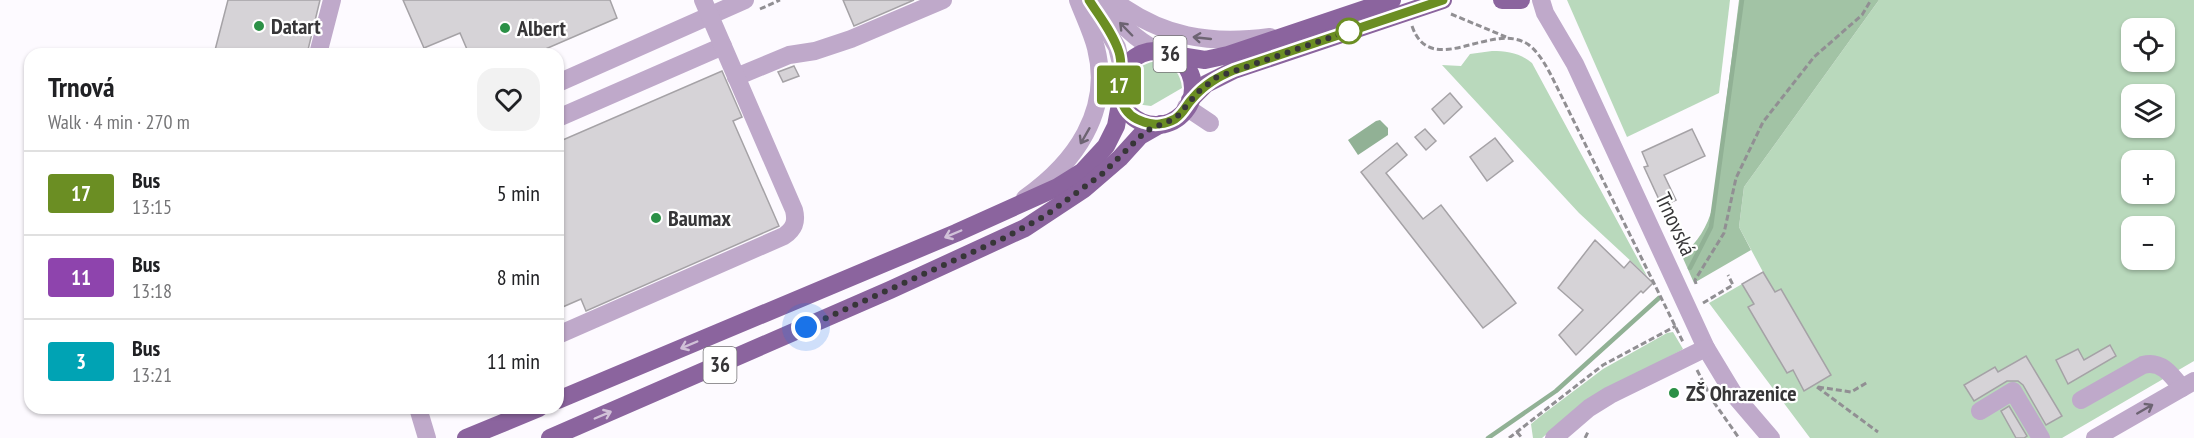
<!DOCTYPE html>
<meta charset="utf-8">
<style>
body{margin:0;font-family:"PT Sans Narrow",sans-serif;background:#f2f2f2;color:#202124;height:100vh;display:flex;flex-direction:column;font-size:22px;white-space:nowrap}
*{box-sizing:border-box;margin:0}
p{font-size:20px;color:#757577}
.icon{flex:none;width:33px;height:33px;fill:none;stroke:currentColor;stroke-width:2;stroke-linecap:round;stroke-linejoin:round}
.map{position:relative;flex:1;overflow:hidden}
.panel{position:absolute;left:24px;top:48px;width:540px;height:366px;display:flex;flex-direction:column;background:#fff;border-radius:18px;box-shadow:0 2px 4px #0004}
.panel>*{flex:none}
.badge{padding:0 12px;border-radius:4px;font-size:21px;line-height:39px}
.controls{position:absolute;left:2121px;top:18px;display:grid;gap:12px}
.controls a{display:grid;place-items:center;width:54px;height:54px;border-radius:12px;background:#fff;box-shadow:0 2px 4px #0004;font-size:30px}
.you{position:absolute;width:30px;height:30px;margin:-15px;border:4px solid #fff;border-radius:50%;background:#1a73e8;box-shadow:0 0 0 9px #1a73e833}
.map>.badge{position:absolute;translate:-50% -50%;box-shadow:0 0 0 3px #fff}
.round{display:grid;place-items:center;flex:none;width:63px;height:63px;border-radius:18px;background:#f2f2f2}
.summary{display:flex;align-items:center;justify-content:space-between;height:102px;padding:0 24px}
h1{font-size:28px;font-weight:700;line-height:45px}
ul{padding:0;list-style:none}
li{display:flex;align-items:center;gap:18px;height:84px;padding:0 24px;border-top:2px solid #e0e0e0}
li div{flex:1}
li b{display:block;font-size:22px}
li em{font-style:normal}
li .badge{min-width:66px;font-weight:700;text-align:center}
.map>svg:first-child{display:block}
</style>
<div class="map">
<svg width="2194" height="438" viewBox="0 0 2194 438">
<rect width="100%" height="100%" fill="#fdfaff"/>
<!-- green -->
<g fill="#b9d9bc" fill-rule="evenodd">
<path d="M1567,0H1730L1719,93L1627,137Z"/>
<path d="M1879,0H2194V361L2062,438H1810L1709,303L1763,272L1739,227L1744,187ZM2132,28H2164V62H2132ZM2132,94H2164V128H2132ZM2132,160H2164V194H2132ZM2132,226H2164V260H2132Z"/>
<path d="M1492,51C1507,51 1520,53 1532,63L1647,276L1579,213L1442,65L1461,66L1470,54Z"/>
<path d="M1159,61C1173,65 1181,74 1182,88L1151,106L1136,104C1123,84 1135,62 1159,61Z"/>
<path d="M1673,332L1683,349L1680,351L1586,400L1542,438H1533L1531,424L1542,415L1603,369L1667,333Z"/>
</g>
<!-- forest -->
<path fill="#a2c3a5" d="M1739,0H1879L1744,187L1739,227L1751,250L1694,283L1682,256C1698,241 1707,228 1713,206Z"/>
<!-- water -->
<path fill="#91b195" d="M1380,120L1388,128V135L1358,155L1348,140L1376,121Z"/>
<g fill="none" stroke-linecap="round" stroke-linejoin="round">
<!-- stream -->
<g stroke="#91b195" stroke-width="4.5">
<path d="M1690,268L1711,227L1742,0"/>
<path d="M1488,438L1556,391L1659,298"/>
</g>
</g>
<!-- building -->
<g fill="#d6d3d7" stroke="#a5a2a6" stroke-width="1.5">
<path d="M228,0H320L307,54H214Z"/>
<path d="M403,0H610L617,18L534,54H469L460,33L424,48Z"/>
<path d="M843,0H914L854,26Z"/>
<path d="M794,66L799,76L783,82L778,72Z"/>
<path d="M722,71L742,117L733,121L779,226L586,311L581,299L558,309V142Z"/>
<path d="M1450,93L1462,107L1444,124L1432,109Z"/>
<path d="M1425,129L1436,141L1426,150L1415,137Z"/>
<path d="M1692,129L1705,156L1664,175L1676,200L1662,206L1644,167L1648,166L1642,152Z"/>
<path d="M1495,138L1513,161L1487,181L1470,157Z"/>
<path d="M1397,143L1407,155L1386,173L1423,219L1441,205L1516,303L1483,328L1361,172Z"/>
<path d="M1595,240L1624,268L1630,261L1653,283L1643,293L1641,291L1576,355L1559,335L1583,310L1558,288Z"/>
<path d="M1763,272L1775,292L1781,289L1831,375L1804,391L1793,370L1787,373L1748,307L1754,304L1742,284Z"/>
<path d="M2110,345L2116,356L2068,384L2056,360L2078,349L2084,360Z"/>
<path d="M2026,356L2062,416L2046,425L2023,385L2018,381H2007L1974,401L1964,385L1995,367L1998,372Z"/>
<path d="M2009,406L2027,436L2024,438H2016L2001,411Z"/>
</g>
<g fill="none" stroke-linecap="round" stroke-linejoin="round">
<!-- path -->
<g stroke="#918f93" stroke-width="3" stroke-dasharray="6 3" stroke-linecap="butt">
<path d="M760,9L780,0"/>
<path d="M1451,14L1506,37"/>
<path d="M1412,26C1431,81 1493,19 1529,45C1539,53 1545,64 1551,75L1683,342"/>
<path d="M1696,284L1695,280L1724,233L1736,178L1763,122L1814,57L1862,15L1871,0"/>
<path d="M1703,303L1733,285L1728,275"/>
<path d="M1697,370L1713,401L1739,438"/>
<path d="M1817,387L1878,432"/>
<path d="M1818,387L1851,392L1868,382"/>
<path d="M1517,432L1522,438"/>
<path d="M1509,438L1603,365L1676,326"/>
<path d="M1585,438L1589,430"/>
</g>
<!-- minor -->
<g stroke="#bfa9ca" stroke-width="18">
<path d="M1089,0L1117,47L1123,72"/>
<path d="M1113,0C1162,37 1209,45 1270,37"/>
<path d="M1541,0L1545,13L1575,64L1706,348L1735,396L1771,438"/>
<path d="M1101,1C1118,21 1134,39 1158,51"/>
<path d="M318,54L332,0"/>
<path d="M736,77L789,55L815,51L851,39L943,0"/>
<path d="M558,83L745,0"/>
<path d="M1186,107L1210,123"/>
<path d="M558,118L723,46"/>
<path d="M1025,198C1075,163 1112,111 1096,48C1092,32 1084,16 1078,0"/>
<path d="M558,335L784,236C794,229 797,222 794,210L703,0"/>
<path d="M2081,400L2143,365C2161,360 2171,374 2182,388"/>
<path d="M418,408L427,438"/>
<path d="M1980,411L2013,391L2041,438"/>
<path d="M1554,438L1589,408L1610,395L1706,348"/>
<path d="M2095,438L2194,381"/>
</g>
<!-- major -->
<g stroke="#8b649e" stroke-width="18">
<path d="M1502,0H1521"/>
<circle cx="1156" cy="88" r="37"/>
<path d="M1174,55L1205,60L1228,55L1392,0"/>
<path d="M1190,100L1206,84L1234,70L1443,0"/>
<path d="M558,400L956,233L1058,187L1082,172L1106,146L1116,126L1121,99"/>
<path d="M466,438L539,408"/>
<path d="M550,438L890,290L1025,228L1084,189L1120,158L1140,136L1161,124"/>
</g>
</g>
<!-- one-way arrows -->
<defs><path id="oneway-shaft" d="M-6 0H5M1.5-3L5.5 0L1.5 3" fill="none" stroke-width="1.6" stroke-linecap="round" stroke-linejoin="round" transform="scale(1.5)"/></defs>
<g stroke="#6d6472">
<use href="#oneway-shaft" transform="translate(1126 29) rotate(-134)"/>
<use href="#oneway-shaft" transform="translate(1202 38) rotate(-174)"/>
<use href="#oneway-shaft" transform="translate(1085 136) rotate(120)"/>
<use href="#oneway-shaft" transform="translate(2145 409) rotate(-30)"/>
</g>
<g stroke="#d1c1d8">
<use href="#oneway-shaft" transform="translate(953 234) rotate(157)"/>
<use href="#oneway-shaft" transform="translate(689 345) rotate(157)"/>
<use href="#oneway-shaft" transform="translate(603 415) rotate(-23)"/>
</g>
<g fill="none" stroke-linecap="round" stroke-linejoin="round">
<!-- line casing -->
<g stroke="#fff" stroke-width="14">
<path id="line" d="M1089,0C1099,16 1113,33 1119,52C1127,77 1107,110 1144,122C1154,126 1166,124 1175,119C1184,113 1186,105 1193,98C1205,84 1218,77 1234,70L1443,0"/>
</g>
<!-- line -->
<use href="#line" stroke="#6b8e23" stroke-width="9"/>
<!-- walk -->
<path stroke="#373638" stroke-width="6" stroke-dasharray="0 10.8" d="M806,327L1004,238L1045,216L1102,174L1146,131L1176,118L1198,92L1217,77L1349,31"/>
</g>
<!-- markers -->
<g fill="#2b9046" stroke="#fff" stroke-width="2">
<circle cx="259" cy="26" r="6"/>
<circle cx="505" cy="28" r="6"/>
<circle cx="656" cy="218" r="6"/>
<circle cx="1674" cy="393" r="6"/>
</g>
<circle fill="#fff" stroke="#6b8e23" stroke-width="3" cx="1349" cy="31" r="12"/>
<g text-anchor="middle" stroke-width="4.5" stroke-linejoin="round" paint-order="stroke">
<!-- shield labels -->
<g fill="#fff" stroke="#737274" stroke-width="1.5">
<rect x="1153.5" y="36" width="33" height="36" rx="4.5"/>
<rect x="703.5" y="347" width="33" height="36" rx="4.5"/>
</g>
<g font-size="21" font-weight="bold" fill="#373638">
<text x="1170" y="61">36</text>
<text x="720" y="372">36</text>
</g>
<!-- poi labels -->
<g font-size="22" font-weight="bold" fill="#373638" stroke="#fff" text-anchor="start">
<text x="271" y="34">Datart</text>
<text x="517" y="36">Albert</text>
<text x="668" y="226">Baumax</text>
<text x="1686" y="401">ZŠ Ohrazenice</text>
</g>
<!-- street labels -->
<g font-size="22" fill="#373638" stroke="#fff">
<text transform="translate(1676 224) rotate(65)" y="8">Trnovská</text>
</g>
</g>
</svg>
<div class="controls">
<a><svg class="icon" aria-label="locate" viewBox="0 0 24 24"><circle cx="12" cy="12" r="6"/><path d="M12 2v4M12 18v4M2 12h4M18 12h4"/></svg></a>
<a><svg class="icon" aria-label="layers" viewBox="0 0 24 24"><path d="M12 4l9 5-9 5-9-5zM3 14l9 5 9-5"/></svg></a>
<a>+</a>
<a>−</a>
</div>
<div class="you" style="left:806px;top:327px"></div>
<b class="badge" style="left:1119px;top:85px;background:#6b8e23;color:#fff">17</b>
<section class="panel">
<div class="summary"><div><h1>Trnová</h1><p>Walk · 4 min · 270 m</p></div><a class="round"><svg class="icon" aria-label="heart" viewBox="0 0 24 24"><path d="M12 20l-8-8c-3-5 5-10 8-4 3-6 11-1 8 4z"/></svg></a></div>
<ul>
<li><span class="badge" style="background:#6b8e23;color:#fff">17</span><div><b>Bus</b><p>13:15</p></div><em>5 min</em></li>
<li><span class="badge" style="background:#8e44ad;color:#fff">11</span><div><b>Bus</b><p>13:18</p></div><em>8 min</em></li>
<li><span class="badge" style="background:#00a3b4;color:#fff">3</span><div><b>Bus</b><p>13:21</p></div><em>11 min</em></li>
</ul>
</section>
</div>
